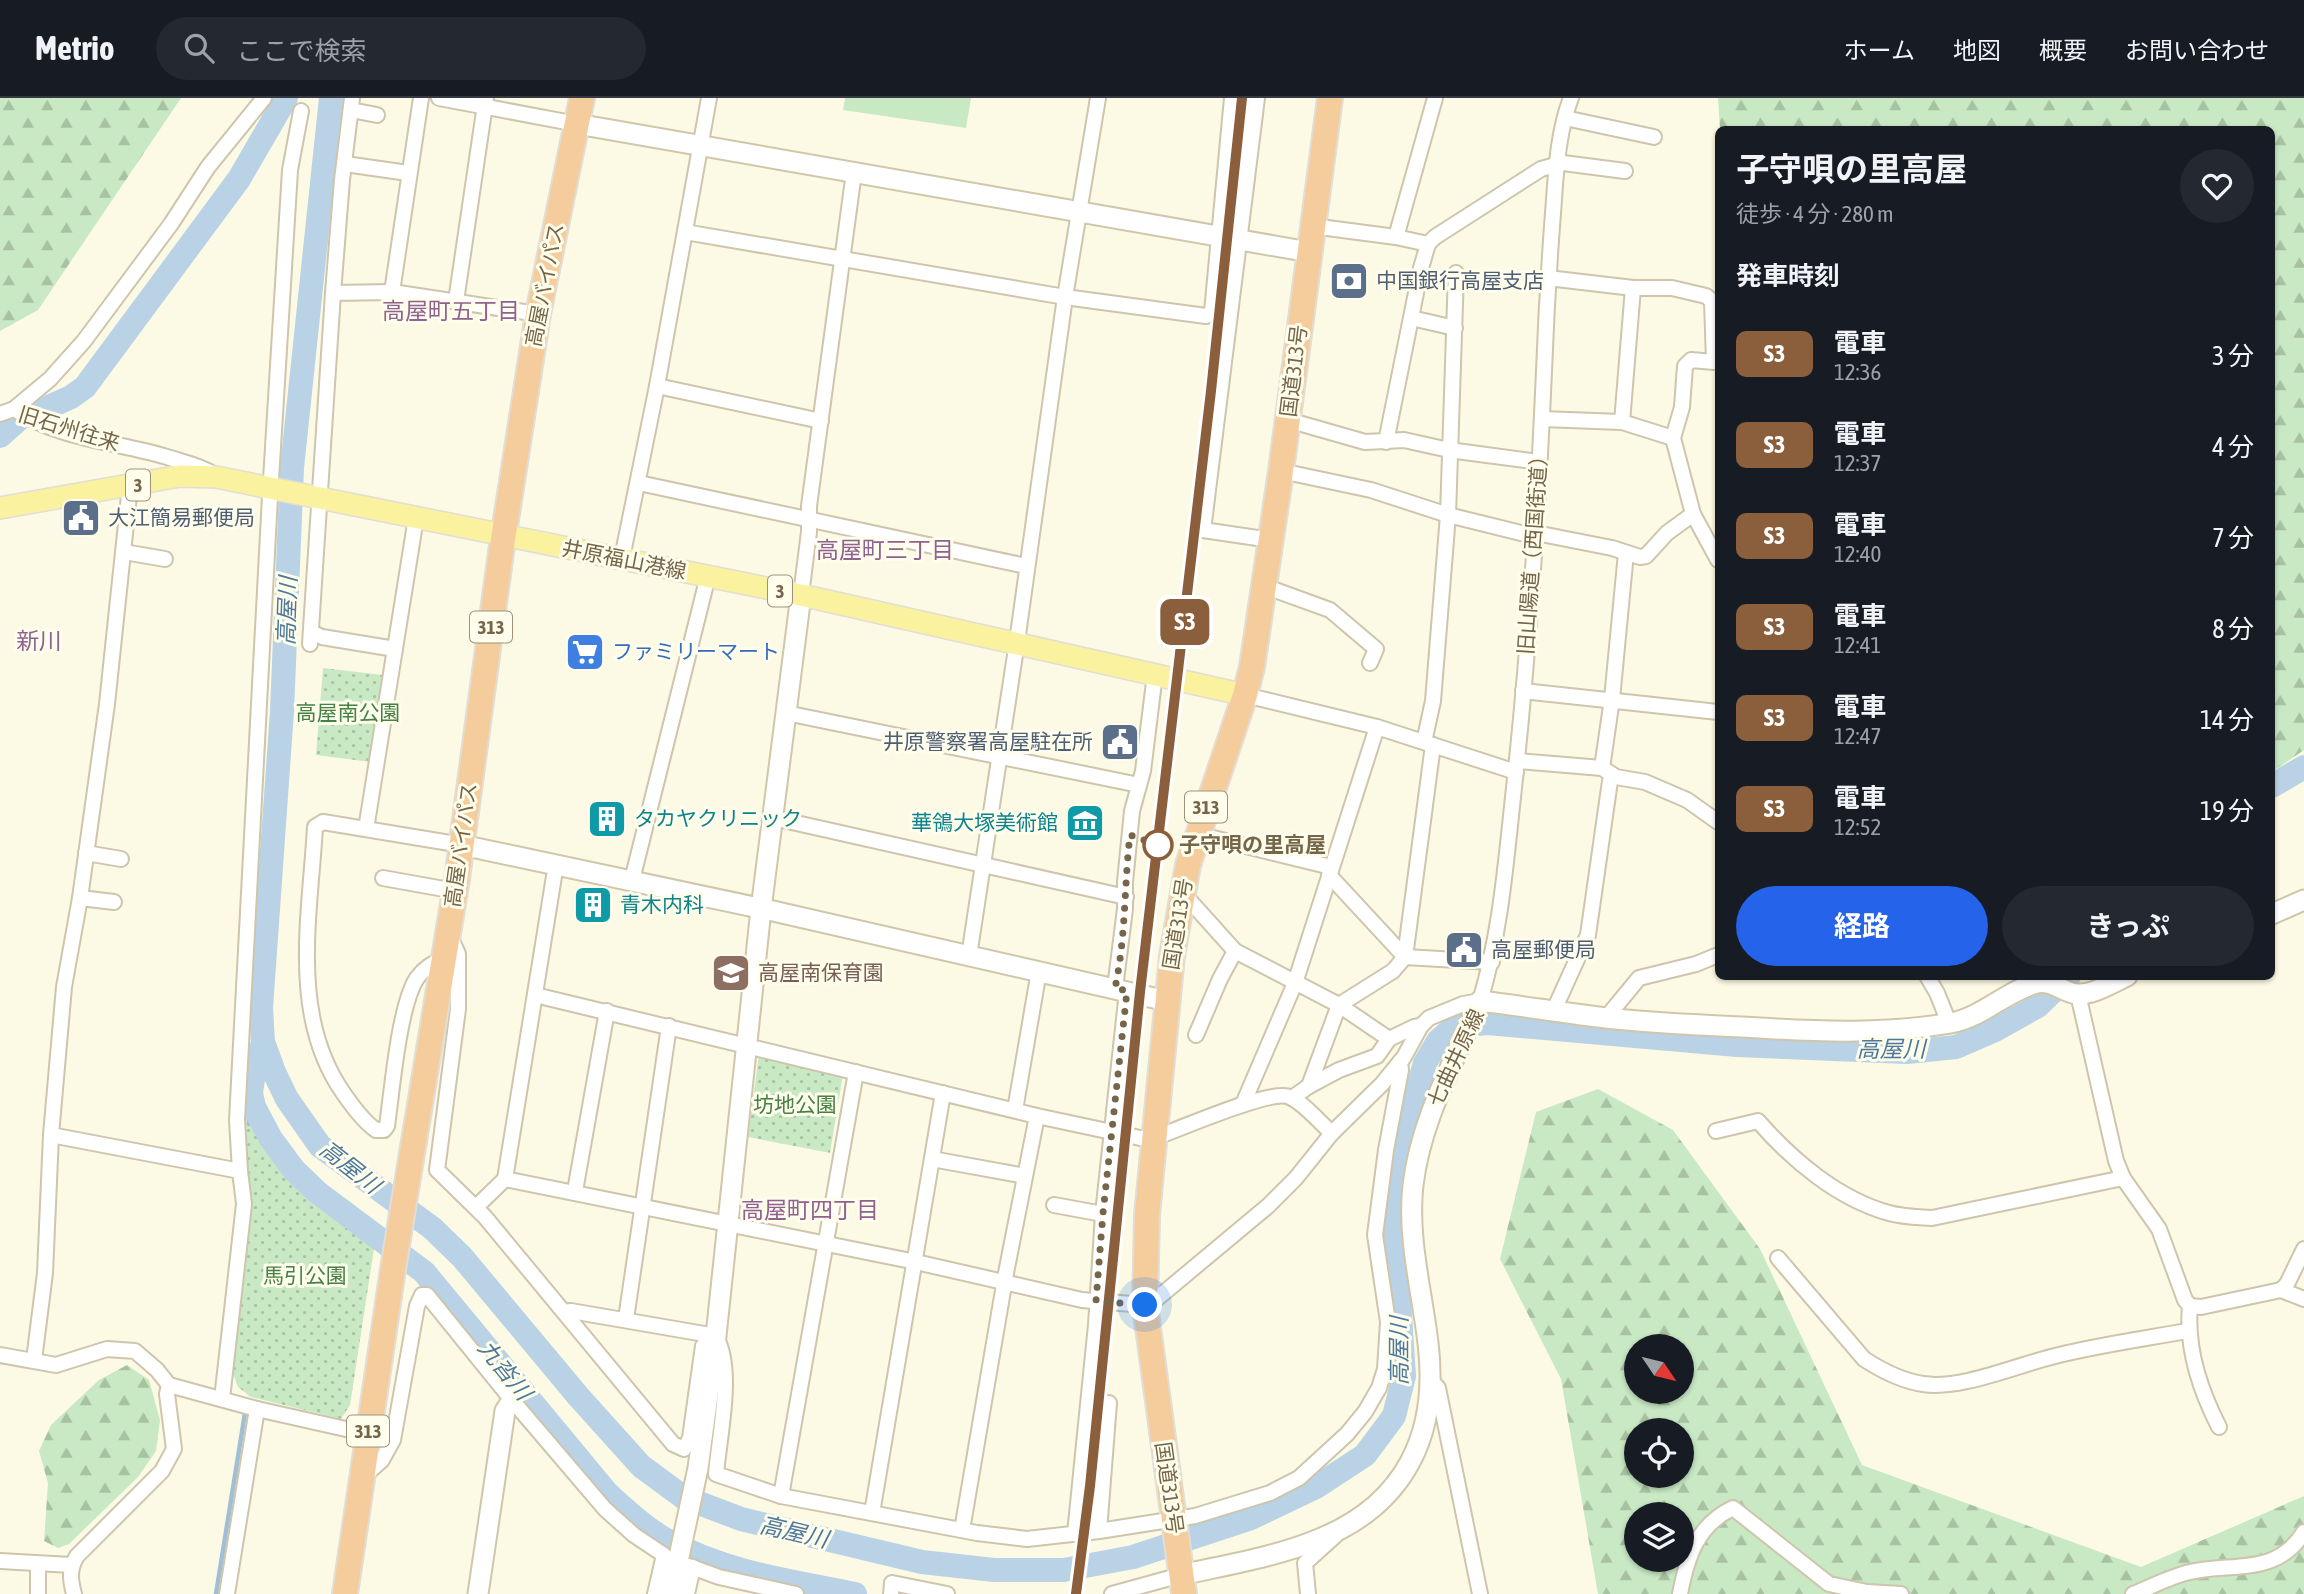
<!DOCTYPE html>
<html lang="ja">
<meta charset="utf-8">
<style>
body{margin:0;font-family:"Asap Condensed","Noto Sans JP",sans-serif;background:#242831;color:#f1f3f6;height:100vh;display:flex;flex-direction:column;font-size:26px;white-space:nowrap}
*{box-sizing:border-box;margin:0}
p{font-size:23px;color:#9ea1a6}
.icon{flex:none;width:38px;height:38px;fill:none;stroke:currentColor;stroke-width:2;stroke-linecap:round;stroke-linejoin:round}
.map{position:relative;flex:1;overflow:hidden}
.side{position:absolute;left:1715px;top:28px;width:560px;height:854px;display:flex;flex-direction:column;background:#171b24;border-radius:10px;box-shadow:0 2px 5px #0004}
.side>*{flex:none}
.badge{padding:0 14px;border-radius:10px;font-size:24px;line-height:46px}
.needle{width:46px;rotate:125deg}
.fabs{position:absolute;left:1624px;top:1236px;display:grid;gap:14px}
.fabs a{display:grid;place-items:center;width:70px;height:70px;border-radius:50%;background:#171b24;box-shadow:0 2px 5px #0004;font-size:35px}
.you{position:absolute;width:35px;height:35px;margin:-18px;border:5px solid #fff;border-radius:50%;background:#1a73e8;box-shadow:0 0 0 10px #1a73e833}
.map>.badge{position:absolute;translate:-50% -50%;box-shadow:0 0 0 4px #fff}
h2{padding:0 21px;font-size:26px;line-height:63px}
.round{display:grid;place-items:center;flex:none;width:74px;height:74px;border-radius:37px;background:#242831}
.head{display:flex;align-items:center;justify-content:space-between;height:119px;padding:0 21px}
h1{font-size:33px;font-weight:700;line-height:52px}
.cta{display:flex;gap:14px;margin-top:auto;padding:14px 21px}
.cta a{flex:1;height:80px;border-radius:42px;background:#2563eb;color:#fff;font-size:28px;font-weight:700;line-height:80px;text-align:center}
.cta a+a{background:#242831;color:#f1f3f6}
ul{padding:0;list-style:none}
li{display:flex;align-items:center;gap:21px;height:91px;padding:0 21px}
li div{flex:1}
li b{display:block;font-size:26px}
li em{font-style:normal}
li .badge{min-width:77px;font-weight:700;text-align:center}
header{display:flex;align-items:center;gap:42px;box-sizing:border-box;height:98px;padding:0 35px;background:#171b24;border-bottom:2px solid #363941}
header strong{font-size:33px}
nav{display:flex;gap:38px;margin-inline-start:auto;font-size:24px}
.search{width:490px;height:63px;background:#242831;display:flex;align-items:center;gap:18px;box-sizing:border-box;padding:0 24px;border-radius:38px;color:#9ea1a6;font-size:26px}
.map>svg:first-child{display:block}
</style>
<header>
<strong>Metrio</strong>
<div class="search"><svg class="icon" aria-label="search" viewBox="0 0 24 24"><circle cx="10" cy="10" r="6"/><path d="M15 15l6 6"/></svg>ここで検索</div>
<nav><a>ホーム</a><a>地図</a><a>概要</a><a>お問い合わせ</a></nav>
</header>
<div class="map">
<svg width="2304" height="1496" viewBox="0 0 2304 1496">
<defs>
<pattern id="forest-firs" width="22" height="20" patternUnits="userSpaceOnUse" patternTransform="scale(1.75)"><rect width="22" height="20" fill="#c8e9c4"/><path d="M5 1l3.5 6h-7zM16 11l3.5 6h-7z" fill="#a7c1a1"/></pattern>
<pattern id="park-dots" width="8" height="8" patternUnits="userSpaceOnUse" patternTransform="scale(1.75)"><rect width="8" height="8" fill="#c8e9c4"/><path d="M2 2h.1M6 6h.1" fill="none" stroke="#a7c1a1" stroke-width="1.8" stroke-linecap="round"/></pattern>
</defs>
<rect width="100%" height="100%" fill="#fcfae5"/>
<!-- forest -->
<g fill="url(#forest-firs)" fill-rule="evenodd">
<path d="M0,0H181L38,212L0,233Z"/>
<path d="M1718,0H2304V652L2272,674V32L1720,31Z"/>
<path d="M1598,991L1673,1032L1760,1151L1862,1367L2141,1469L2304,1398V1496H1598L1561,1281L1500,1161L1536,1014ZM1636,1248H1682V1293H1636ZM1636,1332H1682V1377H1636ZM1636,1416H1682V1461H1636Z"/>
<path d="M127,1267L149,1282L160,1322L156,1353L138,1379L69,1446L58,1450L44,1443L48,1385L39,1353L51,1327L99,1282Z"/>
</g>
<!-- park -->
<g fill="url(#park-dots)">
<path d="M323,570L383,577L371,664L316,657Z"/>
<path d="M759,956L843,976L830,1055L748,1039Z"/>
<path d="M255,1022L266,1049L295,1084L375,1144L350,1307L341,1321L251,1299L238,1289L230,1267L248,1110L244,1026Z"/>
</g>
<!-- pitch -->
<path fill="#c8e9c4" d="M845,0H971L966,30L843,12Z"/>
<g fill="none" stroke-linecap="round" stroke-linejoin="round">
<!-- stream -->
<g stroke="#a0bfd7" stroke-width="4.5">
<path d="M249,1026L248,1008L251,995"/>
<path d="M216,1496L245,1315"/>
</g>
<!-- river -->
<g stroke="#bad2e5" stroke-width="24">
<path d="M331,0L292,370L282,613L261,910L263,944L274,974L287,1001L320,1048L432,1130L462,1159L578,1298L641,1368L683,1399L741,1421L922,1464L994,1472H1064L1133,1459L1251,1420L1316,1389L1365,1357L1394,1318L1404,1278L1394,1126L1406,1030L1425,965L1438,943L1455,928L1488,925L1737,947L1907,954L1956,949L1995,932L2038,908L2069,878"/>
<path d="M40,313L71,299L85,289L239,81L286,0"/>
<path d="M0,338L18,322"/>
<path d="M2272,688L2304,669"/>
<path d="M263,944L253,981L251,995L254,1009L271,1041L294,1072L317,1094L424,1174L607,1395C627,1413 647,1432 670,1444C727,1475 793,1483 855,1496"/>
</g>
<!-- street casing -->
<g stroke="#cdc5ac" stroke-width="18">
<g id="street">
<path d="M439,0L577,26"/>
<path d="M1257,0L1203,432L1271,442"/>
<path d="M351,12L377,17"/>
<path d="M1565,20L1654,39"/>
<path d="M345,66L408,75"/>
<path d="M1312,128L1396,139L1428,146L1435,139L1541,71L1563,65L1625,73"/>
<path d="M685,134L1065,199L1206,218L1212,214L1232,0"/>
<path d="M1396,139L1435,0"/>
<path d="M1548,180L1633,190H1672L1706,198L1712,203L1714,264L1691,262L1685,268L1682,309L1673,340L1693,416L1718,462"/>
<path d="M392,194L421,0"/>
<path d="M333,195L392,194L538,216"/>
<path d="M456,203L486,0"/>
<path d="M1420,222L1455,230"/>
<path d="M657,288L821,323"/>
<path d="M14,311L50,281L84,243L171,126L208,69L264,0"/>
<path d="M0,316L14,311C58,341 117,344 167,359C182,364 200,367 213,376"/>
<path d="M1542,321L1622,324L1673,340"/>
<path d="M1288,322L1365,344L1404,342L1449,352L1539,364"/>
<path d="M1622,324L1633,190"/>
<path d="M1386,344L1421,170L1428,146"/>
<path d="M1281,373L1371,392L1448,417L1529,437L1541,436L1612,450L1640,459L1646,458L1667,435L1693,416"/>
<path d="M639,385L1026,468"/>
<path d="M124,454L165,461"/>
<path d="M622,460L657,288L709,0"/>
<path d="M1264,488L1330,512L1376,551L1370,565"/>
<path d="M801,497L809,434V408L854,74"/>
<path d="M311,534L322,539L395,551"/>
<path d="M310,546L333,195L342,82L352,0"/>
<path d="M1523,593L1718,614"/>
<path d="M1245,597L1377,629L1516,674"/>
<path d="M786,615L1139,687"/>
<path d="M1424,644L1433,603L1448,417L1456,175"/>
<path d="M1518,663L1602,670L1616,679L1645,684L1687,702L1718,724"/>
<path d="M1602,670L1612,601L1626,455"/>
<path d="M774,720L1126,799"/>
<path d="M366,731L416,420"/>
<path d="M1197,736L1331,769"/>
<path d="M86,755L121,761"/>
<path d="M556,766L505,1081L916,1164L1082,1202L1145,1207L1154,1203L1268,1108L1296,1080L1332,1035L1382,986L1404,959L1421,928L1429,920L1463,906L1480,903C1501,834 1506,762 1514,690C1529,551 1538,412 1544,273C1546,220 1549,167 1553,115C1556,77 1557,36 1571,0"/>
<path d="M1329,777L1405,859"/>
<path d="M383,780L455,793"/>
<path d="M632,782L708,478"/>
<path d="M1182,799L1191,804L1235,853L1339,907L1389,941"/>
<path d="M80,800L114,804"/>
<path d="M450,838L458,856V911L437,1072L485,1119L673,1346L684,1351L690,1340L703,1248L716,1238"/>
<path d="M969,858L1017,544L1065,199L1098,0"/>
<path d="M1405,859L1433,647"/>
<path d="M442,861C432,866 424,870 417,880C399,907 392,993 387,1028L384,1032H376C364,1024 353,1009 344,996C289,919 310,818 315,729L323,724L462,747"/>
<path d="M1927,878L1937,895L1949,925"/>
<path d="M1115,890L1125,811V784L1132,713L1143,673L1155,576"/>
<path d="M2078,896L2116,1063L2123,1080L2159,1131L2185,1202L2190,1208C2186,1250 2200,1292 2219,1329"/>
<path d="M535,897L1037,1018L1140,1040H1154C1178,1032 1271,990 1290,999C1305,1006 1319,1024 1332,1035"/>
<path d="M1554,912L1588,837L1611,676"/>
<path d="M1606,920L1639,880L1696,866L1718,857"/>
<path d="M1196,937L1220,881L1235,853"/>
<path d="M1309,988L1339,907L1393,873L1405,859L1492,864"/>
<path d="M1292,1000L1309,988L1339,972L1377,958L1389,941L1414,929L1421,928"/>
<path d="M1243,1006L1295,885L1377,629"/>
<path d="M1015,1012L1039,873"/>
<path d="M1716,1033L1758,1023C1792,1062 1838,1101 1889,1115C1903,1119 1918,1119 1932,1120L2123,1080"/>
<path d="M51,1037L240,1073"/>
<path d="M932,1061L1025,1078"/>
<path d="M575,1093L607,913"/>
<path d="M1054,1107L1103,1116"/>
<path d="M476,1109L505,1081"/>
<path d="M1778,1160L1864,1261C1881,1272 1902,1283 1923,1286C1961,1292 2017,1267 2055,1258C2098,1247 2143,1241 2187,1233"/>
<path d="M2281,1192L2287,1186L2304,1151"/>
<path d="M2190,1208L2201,1209L2281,1192L2304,1201"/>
<path d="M564,1214L571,1213L716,1238"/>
<path d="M626,1221L669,928"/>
<path d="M717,1241C734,1274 719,1339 716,1376L781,1398L977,1435L1027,1441L1099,1433L1195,1418L1270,1395L1299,1380L1347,1336L1365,1314L1379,1290L1385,1271L1388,1224L1375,1137L1386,1052L1401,972L1400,964"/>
<path d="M0,1257L56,1267L107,1251L135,1253L157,1272L169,1287L257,1311L368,1336"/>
<path d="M34,1262L45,1175L51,1037L64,889L80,800L107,606L130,388"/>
<path d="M1431,1282L1438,1290L1480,1496"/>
<path d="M222,1301L244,1106L240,1073L237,1022L270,398L290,72L301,13"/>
<path d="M364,1378L382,1362L393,1342L417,1208L422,1197H427L512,1302L605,1411L634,1437L664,1457L655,1496"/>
<path d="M781,1398L856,974"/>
<path d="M872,1415L943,995"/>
<path d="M962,1432L1006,1175L1037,1018"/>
<path d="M1099,1433L1109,1305"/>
<path d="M1075,1436L1096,1227L1103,1116L1127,893"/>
<path d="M0,1463L71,1467"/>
<path d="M38,1467V1496"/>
<path d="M689,1468L719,1479L796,1496"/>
<path d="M74,1496C70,1481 69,1471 77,1458L162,1373L174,1351L167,1296L169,1287"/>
<path d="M227,1496L257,1311"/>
<path d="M687,1496L693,1469"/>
<path d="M891,1496L892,1485L947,1496"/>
<path d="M1112,1496L1181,1477"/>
<path d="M1308,1496L1305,1465L1336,1437"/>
<path d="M1680,1496C1687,1459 1697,1427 1733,1410L1829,1486L1867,1494L1901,1496"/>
<path d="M2133,1496C2151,1489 2171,1478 2190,1474C2232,1464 2276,1479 2304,1434"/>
</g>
</g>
<!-- secondary casing -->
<g stroke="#d0c6a9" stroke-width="23">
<g id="secondary">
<path d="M577,26L1309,154"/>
<path d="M462,747L773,813L1167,903"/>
<path d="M2272,816L2304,802"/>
<path d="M1181,1477C1226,1467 1276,1459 1319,1441C1406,1406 1439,1335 1428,1245C1422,1193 1407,1140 1413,1087C1421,1021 1454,964 1480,903C1522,908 1564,915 1606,920C1657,926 1709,927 1760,930C1823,934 1888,936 1951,925C1983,919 2006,893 2037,885C2053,882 2062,894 2077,896C2093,897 2112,885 2127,878"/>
<path d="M478,1496L505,1313L512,1302"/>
<path d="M671,1496L698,1370L716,1238L761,811L801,497"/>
</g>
</g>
<!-- primary casing -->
<g stroke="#e1ddd7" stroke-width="24">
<path id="primary" d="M0,410L180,378L216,379L801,497L1245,597"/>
</g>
<!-- highway casing -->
<g stroke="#e1ddd7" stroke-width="28">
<g id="highway">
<path d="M345,1496L393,1171L457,781L501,454L538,216L582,0"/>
<path d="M1184,1496L1145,1207L1147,1117L1172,858L1188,767L1245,597L1252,569L1281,373L1330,0"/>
</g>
</g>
<!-- street -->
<use href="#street" stroke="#fff" stroke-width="14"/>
<!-- secondary -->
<use href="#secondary" stroke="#fff" stroke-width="19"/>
<!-- primary -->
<use href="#primary" stroke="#faf29e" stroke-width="21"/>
<!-- highway -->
<use href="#highway" stroke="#f5cd9d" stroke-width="24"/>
<!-- rail -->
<path stroke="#c0a3c6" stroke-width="4.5" stroke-dasharray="10 7" stroke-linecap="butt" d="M1076,1496L1090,1387L1140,894L1221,210L1242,0"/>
</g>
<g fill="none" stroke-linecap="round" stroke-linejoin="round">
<!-- line casing -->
<g stroke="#fff" stroke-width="16">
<path id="line" d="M1076,1496L1090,1388L1140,894L1211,293L1242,0"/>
</g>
<!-- line -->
<use href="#line" stroke="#8b5e3c" stroke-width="10"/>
<!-- walk -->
<path stroke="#75664a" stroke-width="7" stroke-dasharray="0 12.6" d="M1145,1207L1096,1203L1103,1115L1127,893L1115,890C1126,840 1124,788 1130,737L1158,747"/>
</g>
<!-- icons -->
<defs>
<g id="bank-square" transform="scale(2.0125)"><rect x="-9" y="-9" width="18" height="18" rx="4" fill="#5c6f8a" stroke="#fffdeb"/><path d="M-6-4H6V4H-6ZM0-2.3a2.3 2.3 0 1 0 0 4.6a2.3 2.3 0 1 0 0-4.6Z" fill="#fff"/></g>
<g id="civic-square" transform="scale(2.0125)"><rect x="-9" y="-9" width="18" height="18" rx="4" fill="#5c6f8a" stroke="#fffdeb"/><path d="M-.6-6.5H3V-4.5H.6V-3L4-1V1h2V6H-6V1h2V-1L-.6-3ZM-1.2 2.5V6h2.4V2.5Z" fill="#fff"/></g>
<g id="supermarket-square" transform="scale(2.0125)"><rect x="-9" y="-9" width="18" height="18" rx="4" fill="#3f7fe0" stroke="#fffdeb"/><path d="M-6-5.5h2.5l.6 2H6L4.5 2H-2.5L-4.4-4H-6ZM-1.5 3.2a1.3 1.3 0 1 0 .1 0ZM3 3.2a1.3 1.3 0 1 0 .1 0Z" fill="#fff"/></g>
<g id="building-square" transform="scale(2.0125)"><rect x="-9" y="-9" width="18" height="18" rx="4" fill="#0f9aa8" stroke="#fffdeb"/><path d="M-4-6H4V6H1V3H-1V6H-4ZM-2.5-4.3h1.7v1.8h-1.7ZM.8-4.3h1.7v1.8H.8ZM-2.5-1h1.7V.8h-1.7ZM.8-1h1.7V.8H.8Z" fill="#fff"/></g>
<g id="museum-square" transform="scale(2.0125)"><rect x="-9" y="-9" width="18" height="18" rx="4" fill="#0f9aa8" stroke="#fffdeb"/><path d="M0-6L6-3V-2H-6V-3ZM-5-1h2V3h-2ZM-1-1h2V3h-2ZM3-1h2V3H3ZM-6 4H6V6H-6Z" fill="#fff"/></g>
<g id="school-square" transform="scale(2.0125)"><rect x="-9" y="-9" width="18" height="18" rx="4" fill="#8d6e63" stroke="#fffdeb"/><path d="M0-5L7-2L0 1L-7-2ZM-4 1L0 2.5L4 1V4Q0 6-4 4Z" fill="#fff"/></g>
</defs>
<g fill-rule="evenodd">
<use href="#bank-square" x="1349" y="183"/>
<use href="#civic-square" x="81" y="420"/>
<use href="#supermarket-square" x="585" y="554"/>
<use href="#civic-square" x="1120" y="644"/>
<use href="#building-square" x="607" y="721"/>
<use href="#museum-square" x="1085" y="725"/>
<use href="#building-square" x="593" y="807"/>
<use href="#civic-square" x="1464" y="852"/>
<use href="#school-square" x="731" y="875"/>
</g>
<!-- markers -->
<circle fill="#fff" stroke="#8b5e3c" stroke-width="3.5" cx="1158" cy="747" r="14"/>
<g text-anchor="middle" stroke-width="6" stroke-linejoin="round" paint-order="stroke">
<!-- shield labels -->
<g fill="#fffdeb" stroke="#9e937a" stroke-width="2">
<rect x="126" y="371.5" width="24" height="31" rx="5"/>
<rect x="768" y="477.5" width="24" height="31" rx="5"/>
<rect x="470" y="513.5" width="42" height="31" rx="5"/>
<rect x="1185" y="693.5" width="42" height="31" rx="5"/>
<rect x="347" y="1317.5" width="42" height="31" rx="5"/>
</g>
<g font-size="19" font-weight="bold" fill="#75664a">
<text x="138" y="394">3</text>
<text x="780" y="500">3</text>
<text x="491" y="536">313</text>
<text x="1206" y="716">313</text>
<text x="368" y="1340">313</text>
</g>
<!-- service labels -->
<g font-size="21" fill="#4e5e75" stroke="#fffdeb" text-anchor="start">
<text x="1376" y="190">中国銀行高屋支店</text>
<text x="108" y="427">大江簡易郵便局</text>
<text x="1093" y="651" text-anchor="end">井原警察署高屋駐在所</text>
<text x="1491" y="859">高屋郵便局</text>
</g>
<!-- street labels -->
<g font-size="21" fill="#75664a" stroke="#fffdeb">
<text transform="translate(545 187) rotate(-79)" y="7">高屋バイパス</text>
<text transform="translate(1294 273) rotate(-83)" y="7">国道313号</text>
<text transform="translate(69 331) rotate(17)" y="7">旧石州往来</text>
<text transform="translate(1533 452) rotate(-86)" y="7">旧山陽道（西国街道）</text>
<text transform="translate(624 462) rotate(11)" y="7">井原福山港線</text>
<text transform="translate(461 747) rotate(-82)" y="7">高屋バイパス</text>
<text transform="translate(1178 826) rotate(-81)" y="7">国道313号</text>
<text transform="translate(1456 960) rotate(-65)" y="7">七曲井原線</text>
<text transform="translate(1169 1390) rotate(82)" y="7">国道313号</text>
</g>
<!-- shop labels -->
<g font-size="21" fill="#366cbe" stroke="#fffdeb" text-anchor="start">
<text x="612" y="561">ファミリーマート</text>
</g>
<!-- park labels -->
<g font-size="21" fill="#458045" stroke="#fffdeb">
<text x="348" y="622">高屋南公園</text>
<text x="795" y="1014">坊地公園</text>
<text x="305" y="1185">馬引公園</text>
</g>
<!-- culture labels -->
<g font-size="21" fill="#0d838f" stroke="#fffdeb" text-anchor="start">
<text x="634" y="728">タカヤクリニック</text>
<text x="1058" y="732" text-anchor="end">華鴒大塚美術館</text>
<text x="620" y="814">青木内科</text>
</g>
<!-- stop labels -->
<g font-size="21" font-weight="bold" fill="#75664a" stroke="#fffdeb" text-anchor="start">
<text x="1179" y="754">子守唄の里高屋</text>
</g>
<!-- education labels -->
<g font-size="21" fill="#785e54" stroke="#fffdeb" text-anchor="start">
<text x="758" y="882">高屋南保育園</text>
</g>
<!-- neighbourhood labels -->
<g font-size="23" fill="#8f6291" stroke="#fffdeb">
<text x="451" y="221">高屋町五丁目</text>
<text x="885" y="460">高屋町三丁目</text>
<text x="39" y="551">新川</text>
<text x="810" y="1120">高屋町四丁目</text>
</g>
<!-- water labels -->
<g font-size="23" font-style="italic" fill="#4d799d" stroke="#fffdeb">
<text transform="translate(287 513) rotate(-88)" y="8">高屋川</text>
<text x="1891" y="959">高屋川</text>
<text transform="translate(350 1069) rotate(38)" y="8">高屋川</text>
<text transform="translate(1399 1253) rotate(-90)" y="8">高屋川</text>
<text transform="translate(505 1272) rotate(51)" y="8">九沓川</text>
<text transform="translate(794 1434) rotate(13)" y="8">高屋川</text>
</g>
</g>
</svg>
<div class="fabs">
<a><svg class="needle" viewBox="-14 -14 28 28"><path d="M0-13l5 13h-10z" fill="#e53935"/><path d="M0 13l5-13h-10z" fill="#9ea1a6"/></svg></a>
<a><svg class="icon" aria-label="locate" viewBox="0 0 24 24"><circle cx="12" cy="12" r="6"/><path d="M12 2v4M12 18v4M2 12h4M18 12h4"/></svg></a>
<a><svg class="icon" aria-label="layers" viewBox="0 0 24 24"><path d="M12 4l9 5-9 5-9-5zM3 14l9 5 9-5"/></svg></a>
</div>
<div class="you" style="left:1145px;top:1207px"></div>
<b class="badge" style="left:1185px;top:524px;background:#8b5e3c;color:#fff">S3</b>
<section class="side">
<div class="head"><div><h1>子守唄の里高屋</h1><p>徒歩 · 4 分 · 280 m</p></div><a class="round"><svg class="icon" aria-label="heart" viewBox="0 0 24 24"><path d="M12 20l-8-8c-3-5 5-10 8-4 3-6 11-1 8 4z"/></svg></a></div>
<h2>発車時刻</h2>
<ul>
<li><span class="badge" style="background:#8b5e3c;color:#fff">S3</span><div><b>電車</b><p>12:36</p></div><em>3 分</em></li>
<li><span class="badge" style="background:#8b5e3c;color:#fff">S3</span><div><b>電車</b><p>12:37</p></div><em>4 分</em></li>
<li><span class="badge" style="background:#8b5e3c;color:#fff">S3</span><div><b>電車</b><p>12:40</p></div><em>7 分</em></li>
<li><span class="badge" style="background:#8b5e3c;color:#fff">S3</span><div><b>電車</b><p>12:41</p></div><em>8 分</em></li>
<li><span class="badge" style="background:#8b5e3c;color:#fff">S3</span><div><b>電車</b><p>12:47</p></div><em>14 分</em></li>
<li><span class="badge" style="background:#8b5e3c;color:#fff">S3</span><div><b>電車</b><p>12:52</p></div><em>19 分</em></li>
</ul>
<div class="cta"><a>経路</a><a>きっぷ</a></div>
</section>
</div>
